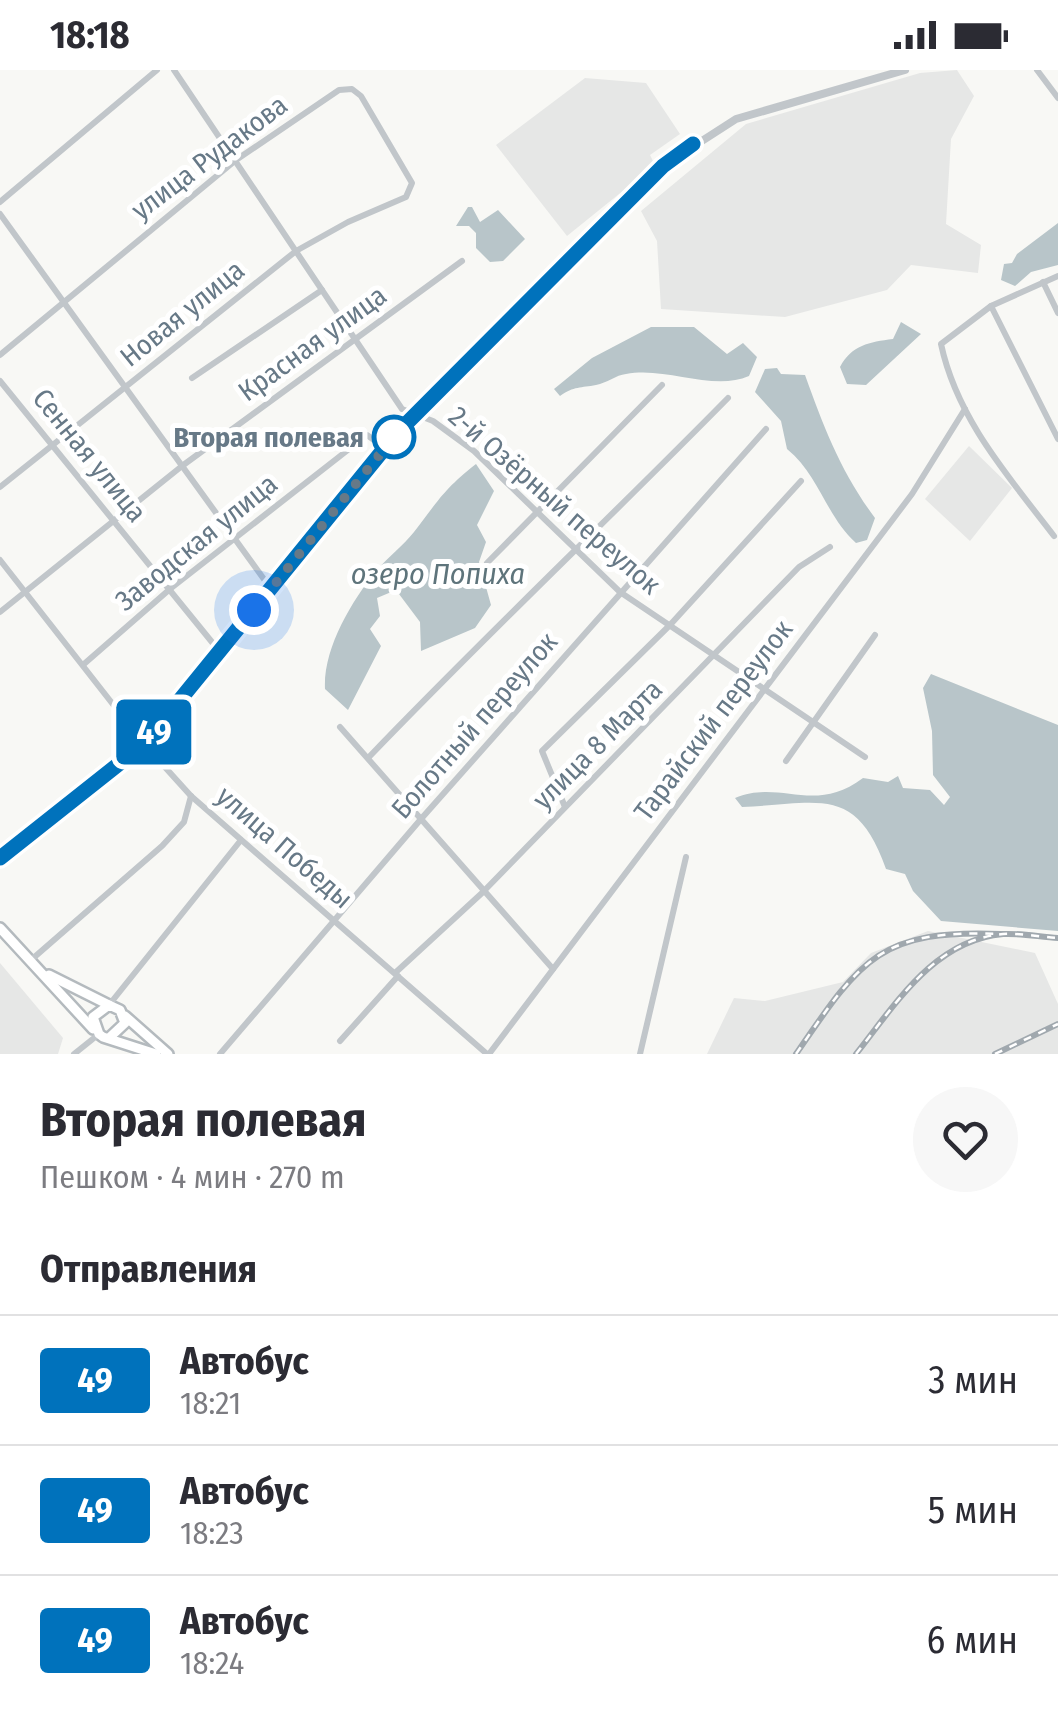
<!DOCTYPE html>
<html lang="ru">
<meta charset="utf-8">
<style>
body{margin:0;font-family:"Fira Sans Condensed",sans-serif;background:#f7f7f7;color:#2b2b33;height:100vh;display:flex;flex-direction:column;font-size:38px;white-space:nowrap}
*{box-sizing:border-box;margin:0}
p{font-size:32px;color:#7c7c81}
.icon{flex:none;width:55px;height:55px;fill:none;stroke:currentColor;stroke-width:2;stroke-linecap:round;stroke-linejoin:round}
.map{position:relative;height:984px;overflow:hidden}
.details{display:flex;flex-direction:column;background:#fff;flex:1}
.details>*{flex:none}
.badge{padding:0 20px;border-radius:8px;font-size:35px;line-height:65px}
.you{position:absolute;width:50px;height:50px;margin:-25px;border:8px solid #fff;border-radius:50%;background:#1a73e8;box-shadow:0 0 0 15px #1a73e833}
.map>.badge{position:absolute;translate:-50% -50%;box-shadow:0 0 0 5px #fff}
h2{padding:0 40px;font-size:38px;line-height:90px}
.round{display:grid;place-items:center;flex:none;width:105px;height:105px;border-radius:52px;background:#f7f7f7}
.overview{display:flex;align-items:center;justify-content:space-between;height:170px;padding:0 40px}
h1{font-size:48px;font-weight:700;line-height:75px}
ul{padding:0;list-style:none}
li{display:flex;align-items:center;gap:30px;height:130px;padding:0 40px;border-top:2px solid #e1e1e2}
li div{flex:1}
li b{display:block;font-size:38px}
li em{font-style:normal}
li .badge{min-width:110px;font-weight:700;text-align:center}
.status{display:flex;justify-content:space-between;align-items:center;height:70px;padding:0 50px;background:#fff;direction:ltr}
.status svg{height:28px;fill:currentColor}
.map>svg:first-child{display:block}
</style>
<div class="status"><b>18:18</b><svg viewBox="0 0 49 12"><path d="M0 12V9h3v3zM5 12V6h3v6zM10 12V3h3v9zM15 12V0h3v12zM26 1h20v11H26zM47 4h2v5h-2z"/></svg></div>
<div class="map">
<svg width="1058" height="984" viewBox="0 0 1058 984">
<rect width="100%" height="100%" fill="#f8f8f5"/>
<!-- built -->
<g fill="#e6e7e6">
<path d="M957,0L974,26L951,69L946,154L981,175L978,203L911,195L887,220L785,247L661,239L657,171L641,141L746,54L920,3Z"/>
<path d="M585,8L646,13L680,64L650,85L655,95L567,166L496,75Z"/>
<path d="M969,376L1012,418L970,471L925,429Z"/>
<path d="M928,861L1035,883L1058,934V984H707L734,928L765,931L843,912L871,883Z"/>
<path d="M0,893L63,968L58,984H0Z"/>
</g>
<!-- water -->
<g fill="#b8c5c9">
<path d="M468,137H472L480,152L498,140L525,169L503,191L490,192L476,178V163L469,156H456Z"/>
<path d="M1058,153V195L1031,202L1015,216L1001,210L1004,194L1012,193L1017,184Z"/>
<path d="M901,252L921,264L866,315L847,314L840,297C852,275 869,272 893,269Z"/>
<path d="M651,257H694L727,284L743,273L757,287L749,306C713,322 666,296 626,304C616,305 607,313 596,315C581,318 574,316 560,326L554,319L592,288Z"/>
<path d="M777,298L781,304L805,305C824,358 841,402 875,448L867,470L856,473C826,446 819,405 787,379L781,351L755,322L765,299Z"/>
<path d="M476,394L494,421L477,455L486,472L479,492L491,535L475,558L421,581L420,552L396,520L377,528L380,546L370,559L381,576L348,640L325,619C323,579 351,532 376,501C388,487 403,476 414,462C438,431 444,419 476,394Z"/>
<path d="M931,604L1058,655V861L941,851L913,821L905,804L886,799C856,714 819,734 742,737L735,728C781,709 814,745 863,708L888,712L898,706L903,718L930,720L944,735L950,727L933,705L932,661L923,618Z"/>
</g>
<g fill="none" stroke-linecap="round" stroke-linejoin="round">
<!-- secondary casing -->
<g stroke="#b4babe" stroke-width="14">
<g id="secondary">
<path d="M0,858L93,959"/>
<path d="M49,905L109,935"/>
<path d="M125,946L168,984"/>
<path d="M109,968L125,953L120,940L109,935L93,947L99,964L103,967L156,984"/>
</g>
</g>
<!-- minor -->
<g stroke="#c1c6ca" stroke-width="6">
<path d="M174,0L402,339L433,351L474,381L620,522L865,687"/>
<path d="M1037,0L1058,28"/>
<path d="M0,132L157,0"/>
<path d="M0,144L271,519"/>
<path d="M1043,212L1058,243"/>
<path d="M991,236L1058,369"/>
<path d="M0,285L236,90L339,20L352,19L361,26L412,113L406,127L348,152L296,181L0,417"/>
<path d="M192,308L322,220"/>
<path d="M0,311L220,582"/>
<path d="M1054,466C1009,407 957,349 941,274L991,236L1058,206"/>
<path d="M0,490L144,674L191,726L487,984"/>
<path d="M487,493L662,315"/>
<path d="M0,542L182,396L462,191"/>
<path d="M84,594L170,519L367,365L385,378"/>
<path d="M340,657L553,899"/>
<path d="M369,687C486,565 609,449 728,328"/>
<path d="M786,691L875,565"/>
<path d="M565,737L542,681L670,555L801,411"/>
<path d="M31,890L162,776L184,752L191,726"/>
<path d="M395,903L482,823L799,497L830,477"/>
<path d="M109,935L241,770"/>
<path d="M340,971L398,906"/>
<path d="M74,984L99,964"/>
<path d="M220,984L421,749L766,359"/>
<path d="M489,984L912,424L965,339"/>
<path d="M640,984L686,787"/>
</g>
<!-- tertiary -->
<path stroke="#c1c6ca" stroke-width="8" d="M0,788L144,674L397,363L663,96L736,49L905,0"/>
<!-- secondary -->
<use href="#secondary" stroke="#fff" stroke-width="9"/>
<!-- rail casing -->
<g stroke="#a0a8ae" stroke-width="6">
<g id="rail">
<path d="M796,984C861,889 880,859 1001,864"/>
<path d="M856,984C895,935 934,870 1003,864C1021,863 1040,867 1058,868"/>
<path d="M995,984L1058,954"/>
</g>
</g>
<!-- rail -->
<use href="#rail" stroke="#fff" stroke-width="2.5" stroke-dasharray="8" stroke-linecap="butt"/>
</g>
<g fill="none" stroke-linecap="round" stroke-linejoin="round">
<!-- line casing -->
<g stroke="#fff" stroke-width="22">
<path id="line" d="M0,788L144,674L397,363L663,96L693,74"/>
</g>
<!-- line -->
<use href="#line" stroke="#0072bc" stroke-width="15"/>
<!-- walk -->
<path stroke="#677987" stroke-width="10" stroke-dasharray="0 18" d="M254,540L397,363L394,367"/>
</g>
<!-- markers -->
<circle fill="#fff" stroke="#0072bc" stroke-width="5" cx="394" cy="367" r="20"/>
<g text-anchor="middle" stroke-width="10" stroke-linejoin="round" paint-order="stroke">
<!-- street labels -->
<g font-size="28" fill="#677987" stroke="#fff">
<text transform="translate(209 87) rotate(-37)" y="10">улица Рудакова</text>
<text transform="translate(182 243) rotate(-39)" y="10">Новая улица</text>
<text transform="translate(312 273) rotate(-36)" y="10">Красная улица</text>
<text transform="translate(90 385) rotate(51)" y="10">Сенная улица</text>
<text transform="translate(555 430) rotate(41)" y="10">2-й Озёрный переулок</text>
<text transform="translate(196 472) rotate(-39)" y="10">Заводская улица</text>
<text transform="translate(713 650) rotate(-53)" y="10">Тарайский переулок</text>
<text transform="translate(474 655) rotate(-49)" y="10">Болотный переулок</text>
<text transform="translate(597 674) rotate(-45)" y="10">улица 8 Марта</text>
<text transform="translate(285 777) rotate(41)" y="10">улица Победы</text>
</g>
<!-- stop labels -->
<g font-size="28" font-weight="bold" fill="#677987" stroke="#fff" text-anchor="end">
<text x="364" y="377">Вторая полевая</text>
</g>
<!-- water labels -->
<g font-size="30" font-style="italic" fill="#5e747b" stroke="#fff">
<text x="438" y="514">озеро Попиха</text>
</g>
</g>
</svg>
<div class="you" style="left:254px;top:540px"></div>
<b class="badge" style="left:154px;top:662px;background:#0072bc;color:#fff">49</b>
</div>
<section class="details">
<div class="overview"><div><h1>Вторая полевая</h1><p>Пешком · 4 мин · 270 m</p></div><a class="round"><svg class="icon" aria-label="heart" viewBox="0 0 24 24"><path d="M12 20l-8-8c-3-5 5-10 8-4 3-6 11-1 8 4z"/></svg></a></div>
<h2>Отправления</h2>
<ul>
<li><span class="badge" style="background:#0072bc;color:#fff">49</span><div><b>Автобус</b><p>18:21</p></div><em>3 мин</em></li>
<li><span class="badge" style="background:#0072bc;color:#fff">49</span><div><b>Автобус</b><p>18:23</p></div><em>5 мин</em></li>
<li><span class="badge" style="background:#0072bc;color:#fff">49</span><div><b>Автобус</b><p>18:24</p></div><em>6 мин</em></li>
</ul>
</section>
